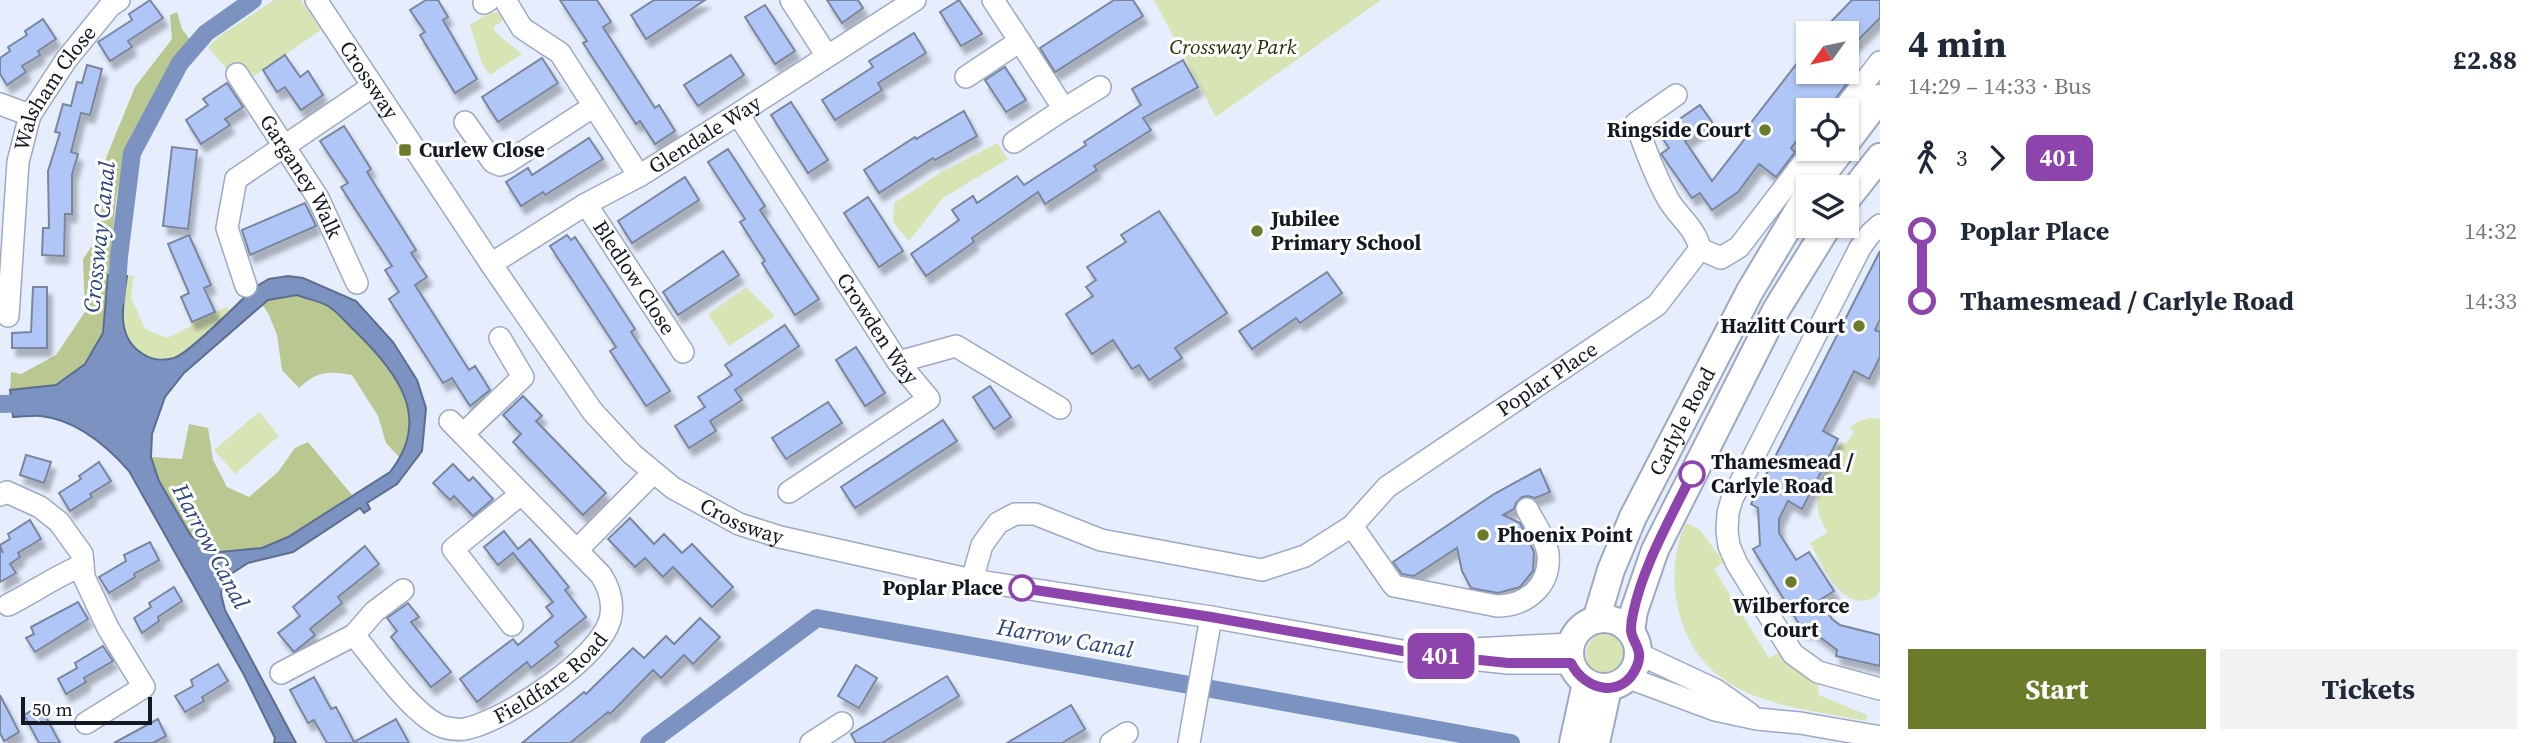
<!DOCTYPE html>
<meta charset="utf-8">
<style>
body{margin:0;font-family:"Source Serif 4",serif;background:#f2f2f3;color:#1f2937;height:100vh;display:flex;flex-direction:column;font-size:26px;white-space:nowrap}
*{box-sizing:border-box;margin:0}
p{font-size:23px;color:#747a83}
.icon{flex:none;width:38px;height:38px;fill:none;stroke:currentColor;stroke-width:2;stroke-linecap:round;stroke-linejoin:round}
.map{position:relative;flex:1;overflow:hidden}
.sheet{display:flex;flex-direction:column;background:#fff;width:665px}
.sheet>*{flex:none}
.badge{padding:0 14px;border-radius:10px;font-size:24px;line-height:46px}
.needle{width:46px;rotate:237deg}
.buttons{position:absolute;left:1796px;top:21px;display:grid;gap:14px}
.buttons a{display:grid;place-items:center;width:63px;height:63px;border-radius:0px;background:#fff;box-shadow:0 2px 5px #0004;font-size:35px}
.scale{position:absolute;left:21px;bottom:18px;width:131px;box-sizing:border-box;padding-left:7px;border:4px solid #131821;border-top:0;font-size:19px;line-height:24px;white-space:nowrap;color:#131821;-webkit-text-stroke:5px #fff;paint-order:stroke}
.map>.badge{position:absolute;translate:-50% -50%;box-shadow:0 0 0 4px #fff}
.legs{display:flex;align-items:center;gap:10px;height:77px;padding:0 28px;font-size:23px}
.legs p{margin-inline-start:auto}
.head{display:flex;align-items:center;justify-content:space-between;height:119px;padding:0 28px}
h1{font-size:38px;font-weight:700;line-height:52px}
.action{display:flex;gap:14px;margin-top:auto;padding:14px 28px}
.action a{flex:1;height:80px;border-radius:0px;background:#6a7b2a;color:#fff;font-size:28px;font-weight:700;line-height:80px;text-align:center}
.action a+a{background:#f2f2f3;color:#1f2937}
ul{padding:0 28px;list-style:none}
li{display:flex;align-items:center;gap:24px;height:70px;font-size:26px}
li i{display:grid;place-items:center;width:10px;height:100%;margin:0 9px;background:currentColor}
li i::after{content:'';width:18px;height:18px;margin:-9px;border:5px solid;border-radius:50%;background:#fff}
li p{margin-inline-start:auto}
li:first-child i{background:linear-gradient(#0000 50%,currentColor 0)}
li:last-child i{background:linear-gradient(currentColor 50%,#0000 0)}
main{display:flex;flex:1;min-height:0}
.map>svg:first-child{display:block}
</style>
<main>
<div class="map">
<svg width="1880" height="743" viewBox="0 0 1880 743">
<defs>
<filter id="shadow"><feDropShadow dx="4.5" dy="8" stdDeviation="2" flood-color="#0004"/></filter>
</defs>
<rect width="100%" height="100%" fill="#e6eefe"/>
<!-- green -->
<g fill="#d7e4b4">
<path d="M274,0H301L321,30L250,79L230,73L208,47L218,37Z"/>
<path d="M1154,0H1381L1216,117Z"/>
<path d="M497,12L504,19L493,28L497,34L522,54L490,75L482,64L470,25L489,13Z"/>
<path d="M997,143L1008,159L943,198L909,241L893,222L894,203L943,171Z"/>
<path d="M134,275L131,297L145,329L167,338L193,325L192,322L227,307L229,311C217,322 190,351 175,357C166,361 152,360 144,355C116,337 123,306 127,276Z"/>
<path d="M746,287L775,316L729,346L708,314Z"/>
<path d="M259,412L279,436L235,474L214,450Z"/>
<path d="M1870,418L1880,419V590C1877,596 1874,599 1867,600C1839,607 1822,563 1810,543L1828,532C1804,501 1826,472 1841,442L1846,444L1854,432L1849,428L1859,421Z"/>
<path d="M1686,523L1699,529L1724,562L1714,569L1769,658L1780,652L1792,667L1817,682L1819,695L1867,715V721C1788,706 1699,702 1678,608C1671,580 1674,549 1686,523Z"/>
<circle cx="1607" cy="654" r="21"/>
</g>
<!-- forest -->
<g fill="#b9c791">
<path d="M177,12L182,29L193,44L166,73L126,148L116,200L103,333L85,364L56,385L10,390L11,372L21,374L56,355L85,312L83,259L99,236L106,158L135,87L172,39L170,15Z"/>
<path d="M297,295C307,299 319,301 328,306C348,318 397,374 406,395C414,416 407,439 401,459L386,443L378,416L352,375C327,371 318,371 299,388L282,370L277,335L269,315L262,304L268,300Z"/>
<path d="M189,424L208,428L213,460L227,487L249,497L278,472L295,448L308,442L352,495L288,537L262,548L220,552L191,536L159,482L151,457L182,459Z"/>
</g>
<!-- water -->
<path fill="#7c92c0" stroke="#5c6d90" stroke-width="2" fill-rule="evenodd" d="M108,275L127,276C123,305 115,337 143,354C152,360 163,361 174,358C190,353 240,301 255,287L269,279L288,276L303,278L356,301L393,342L417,380L426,408L422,451L397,484L367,503L370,509L364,513L360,508L293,552L248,563L225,578L221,594L225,610L296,743H274L275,738L244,675L129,471C106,445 77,420 41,416C32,415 22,417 13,417L10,390L56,385L85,364L103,333ZM297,295C307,299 319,301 328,306C338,312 347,324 356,332C397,372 433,418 390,472L288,537L262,548L220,552L191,536L159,481L151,457L152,434L165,397L184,373L268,300Z"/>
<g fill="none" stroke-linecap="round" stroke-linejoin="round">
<!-- canal -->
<g stroke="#7c92c0" stroke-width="18">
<path d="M116,299L119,257L132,153L180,63L206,33L253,0"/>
<path d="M0,404L34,403"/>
<path d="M649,743L817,618L1511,743"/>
</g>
</g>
<!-- building -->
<g fill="#afc6f7" stroke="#7a869e" stroke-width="2" filter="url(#shadow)">
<path d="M150,0L163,18L128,41L132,47L110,61L98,42L132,20L129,14Z"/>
<path d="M426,0H438L448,17L443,20L477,79L455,93L420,35L425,32L410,10Z"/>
<path d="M560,0H597L611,22L603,27L655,108L659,105L675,131L655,144L640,121L636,124L583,43L587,41Z"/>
<path d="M654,0H705L646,39L631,15Z"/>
<path d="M827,0H858L863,8L842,23Z"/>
<path d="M959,0L982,34L961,46L940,12Z"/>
<path d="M1114,0H1133L1143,16L1055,72L1040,48Z"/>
<path d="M1852,0H1880V18L1846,52V33H1820Z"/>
<path d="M765,5L795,51L775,64L745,17Z"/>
<path d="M43,19L56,39L38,51L40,55L22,66L26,72L7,85L0,74V58L10,51L8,47L27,35L25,31Z"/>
<path d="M914,33L926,53L878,83L882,90L835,120L822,100L873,67L869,61Z"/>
<path d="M1808,49V72H1844L1851,78L1833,102L1830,110H1808V127L1791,148L1795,152L1776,177L1759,164L1738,192L1712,210L1700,193L1692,198L1661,154L1669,148L1659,133L1700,105L1712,122L1685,141L1712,181L1747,136L1743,133Z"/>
<path d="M285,55L300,77L308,71L323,95L301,110L285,87L277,92L263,70Z"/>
<path d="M731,55L744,75L698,106L684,85Z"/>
<path d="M542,58L558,83L498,122L482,97Z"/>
<path d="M1183,60L1198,87L1143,118L1151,130L1094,166L1097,170L1045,204L1038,192L972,238L974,242L926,276L911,254L959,220L952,210L973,196L977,203L1017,176L1024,185L1086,145L1084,142L1141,105L1132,89Z"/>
<path d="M87,65L102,69L90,115L81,113L71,152L78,154L72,175V214H65L64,256L42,255L43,228H49L48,171L60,133L55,132L63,104L71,106L77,82L82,83Z"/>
<path d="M1005,67L1026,100L1006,112L985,80Z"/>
<path d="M227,83L243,107L225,119L230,125L201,144L186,120L208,105L203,99Z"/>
<path d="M791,102L828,160L808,173L771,115Z"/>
<path d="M964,111L977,136L935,160L933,158L879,193L864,170L915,137L916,139Z"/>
<path d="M344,126L371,169L367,172L416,250L411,253L427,277L415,285L469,370L475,366L490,390L470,406L452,378L443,383L389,299L399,292L385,270L392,266L341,187L348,183L320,141Z"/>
<path d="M589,138L603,159L545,195L543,192L521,206L506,182L528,168L532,175Z"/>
<path d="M172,147L197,150L188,229L163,226Z"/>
<path d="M728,149L765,206L760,210L819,299L795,315L762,263L765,261L740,222L745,219L708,162Z"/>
<path d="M685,177L699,200L632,243L618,221Z"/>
<path d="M868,197L903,251L879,267L844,213Z"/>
<path d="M305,203L316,226L250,255L242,230Z"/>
<path d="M1159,211L1227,313L1175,348L1182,358L1149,380L1139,365L1132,369L1113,340L1092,354L1066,314L1093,296L1086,287L1096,280L1087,267L1126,242L1121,235Z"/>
<path d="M189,235L211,285L204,288L215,312L192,322L181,297L189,293L168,244Z"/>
<path d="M567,235L571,240L575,237L635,329L631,332L670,391L646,406L610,351L616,347L550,246Z"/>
<path d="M723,251L739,275L678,315L663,292Z"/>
<path d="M1880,251V320L1875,330L1880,332V357L1869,379L1854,371L1838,403L1823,431L1838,439L1802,509L1788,501L1779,519V533L1796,560L1809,552L1834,591L1820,600L1832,619L1840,625L1880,635V666L1836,656L1837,650L1809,629L1804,632L1753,549L1760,545L1758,508L1751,504Z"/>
<path d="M1327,272L1342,293L1300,323L1296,318L1252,349L1239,331Z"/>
<path d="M33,287H47V348H12V333L31,332Z"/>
<path d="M785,325L799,346L735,390L742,400L710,421L716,431L689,448L675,426L705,407L698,397L732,375L725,365Z"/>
<path d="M856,347L885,393L865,406L836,360Z"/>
<path d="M990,386L1011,417L994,429L973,397Z"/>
<path d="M523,396L542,416L536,421L606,493L583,515L513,442L521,434L503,415Z"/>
<path d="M828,402L842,423L786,459L772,438Z"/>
<path d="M943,420L957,441L855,508L841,487Z"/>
<path d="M26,455L51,462L44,483L20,475Z"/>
<path d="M99,462L111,481L90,494L92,497L70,511L59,493L81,479L79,476Z"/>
<path d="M453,464L469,481L473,477L493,499L473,516L454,496L450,500L433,483Z"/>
<path d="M1540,469L1550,492L1535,498L1528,496L1522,497L1516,503L1514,509L1503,515L1520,523L1534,552L1533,571L1520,587L1498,593L1471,588L1462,571L1457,548L1414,576L1402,574L1393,562L1494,494Z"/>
<path d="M630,518L654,544L664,534L682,553L692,544L733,587L712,607L673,567L663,577L645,558L635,567L608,539Z"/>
<path d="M30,520L41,539L18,553L20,557L10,564L16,573L0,582V547L3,553L0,545L10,539L8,534Z"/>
<path d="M504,531L518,549L530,539L569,587L565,590L586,617L555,642L559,646L531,668L527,662L477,702L460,679L513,639L518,645L553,616L546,607L553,602L513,553L498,565L484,547Z"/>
<path d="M150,542L159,560L134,574L135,577L109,593L99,577L126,561L124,555Z"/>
<path d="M365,546L379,564L338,597L342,603L310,629L315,635L294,652L278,633L300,616L293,607Z"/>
<path d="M174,587L182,601L158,617L159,621L142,633L134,618L151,607L149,603Z"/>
<path d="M78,602L88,619L35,652L26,638L34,634L31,627Z"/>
<path d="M408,603L419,617L411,622L451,672L431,687L391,637L397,631L387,618Z"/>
<path d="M700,618L720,637L693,664L684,655L661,678L653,670L610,714L608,712L570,743H522L584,692L586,694L633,648L644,658L666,636L674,644Z"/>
<path d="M103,646L113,661L84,678L86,682L66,694L58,679L77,668L75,663Z"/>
<path d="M218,664L228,681L202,697L204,701L185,712L175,696L193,686L191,680Z"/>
<path d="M856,665L877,678L859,708L838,696Z"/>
<path d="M947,676L959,696L882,743H856L851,734Z"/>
<path d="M314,677L331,709L336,707L354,742L396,719L409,743H327L314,720L308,723L290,690Z"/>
<path d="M0,695L19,732L4,741L0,733Z"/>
<path d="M1071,705L1085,729L1062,743H1007Z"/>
<path d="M40,706L60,743H39L24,715Z"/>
<path d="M158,719L166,736L153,743H114Z"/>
</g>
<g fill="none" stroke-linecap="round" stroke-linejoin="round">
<!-- minor casing -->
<g stroke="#9da9c2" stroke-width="24">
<g id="minor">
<path id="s1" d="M316,0L491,264L593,412L632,454L673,488L739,524L780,537L972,580L1211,617L1414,653L1508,663H1571"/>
<path d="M505,0L522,28L560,53L639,176"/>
<path d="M791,0L827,56"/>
<path d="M993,0L1064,109L1100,87"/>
<path d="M484,3L489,0"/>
<path id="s2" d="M237,74L318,198L357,283"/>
<path d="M966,77L1020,41"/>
<path d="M0,104L30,115"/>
<path d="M1843,110L1880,62"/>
<path id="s3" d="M738,114L898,362L929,399L789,492"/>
<path d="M465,122L493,162L500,165L508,162L594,106"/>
<path d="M1014,142L1064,109"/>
<path id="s4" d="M586,204L683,352"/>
<path d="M1880,225L1870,234L1860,248L1732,499L1728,513L1727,531L1729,546L1737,564L1793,654L1818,672L1880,689"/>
<path d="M1700,249L1721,258L1739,247L1814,149"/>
<path id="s5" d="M491,264L586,204L639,176L738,114L915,0"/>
<path d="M246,286L227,228L236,179L373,86"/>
<path id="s6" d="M8,316L18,162L30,115L66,60L110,6L119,0"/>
<path d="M898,362L956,346L1060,408"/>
<path d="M463,434L523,377L500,338"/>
<path d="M0,495L7,492L40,507L59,522L82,554L84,577L108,628L144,687L86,723"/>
<path d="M1352,526L1394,586L1497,606C1526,606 1551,586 1548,554C1546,539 1534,523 1527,509"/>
<path d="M577,550L653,473"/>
<path id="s7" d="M972,580L982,545L998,523L1015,514H1035L1101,540L1262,570L1305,556L1352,526L1387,487L1657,305L1700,249C1696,228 1678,217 1668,199C1654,174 1645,149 1636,123L1676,95"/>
<path d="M8,605C34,592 56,576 83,565"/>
<path d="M512,625L453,549L521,494"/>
<path id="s8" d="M354,635C375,660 413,716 443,727C451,729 460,731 469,728C508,718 598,660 610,620C614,604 610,589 601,575L450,421"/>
<path d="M1472,649L1571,644"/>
<path d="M1639,654L1716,690L1750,714"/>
<path d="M281,673L354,635L374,612L403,590"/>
<path d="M1629,678L1715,710L1757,719L1800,723L1880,737"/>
<path d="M811,743L842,723"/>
<path d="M1111,743L1127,733"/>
<path d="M1189,743L1211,617"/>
</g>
</g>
<!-- major casing -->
<g stroke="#9da9c2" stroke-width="30">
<g id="major">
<path d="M1846,143L1880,98"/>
<path d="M1813,187L1842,149"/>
<path d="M1846,200L1880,157"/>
<circle cx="1604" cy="653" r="34"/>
<path id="s9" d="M1596,620L1611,570L1633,517L1750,291L1808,194"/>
<path d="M1631,631L1634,611L1655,550L1776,310L1828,226"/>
<path d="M1573,743L1586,683"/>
<path d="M1596,743L1608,688"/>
</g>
</g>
<!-- minor -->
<use href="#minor" stroke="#fff" stroke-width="21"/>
<!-- major -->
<use href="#major" stroke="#fff" stroke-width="26"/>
</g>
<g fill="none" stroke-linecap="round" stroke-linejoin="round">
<!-- line-1 casing -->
<g stroke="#fff" stroke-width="16">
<path id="line-1" d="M1022,588L1211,617L1414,653L1508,663H1571C1585,691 1623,700 1637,666C1644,649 1632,643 1631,630C1631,625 1632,618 1633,614C1642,567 1672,516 1692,474"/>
</g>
<!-- line-1 -->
<use href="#line-1" stroke="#8e44ad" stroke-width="10"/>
</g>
<!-- markers -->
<g fill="#6a7b2a" stroke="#fff" stroke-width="2.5">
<circle cx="1765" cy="130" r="7"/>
<rect x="398" y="143" width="14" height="14" rx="3.5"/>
<circle cx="1257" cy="231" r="7"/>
<circle cx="1859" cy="326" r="7"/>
<circle cx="1483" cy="535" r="7"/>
<circle cx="1791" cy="582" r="7"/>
</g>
<g fill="#fff" stroke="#8e44ad" stroke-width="3.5">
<circle cx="1692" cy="474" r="12"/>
<circle cx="1022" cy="588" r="12"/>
</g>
<g text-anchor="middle" stroke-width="6" stroke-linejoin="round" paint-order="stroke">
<!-- park labels -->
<g font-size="21" font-style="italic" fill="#262e04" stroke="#fff">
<text x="1233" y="54">Crossway Park</text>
</g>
<!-- street labels -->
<g font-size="21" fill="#131821" stroke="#fff">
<text dy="7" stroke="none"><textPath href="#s1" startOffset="96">Crossway</textPath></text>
<text dy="7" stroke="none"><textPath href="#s6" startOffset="238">Walsham Close</textPath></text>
<text dy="7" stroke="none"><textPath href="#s5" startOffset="250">Glendale Way</textPath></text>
<text dy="7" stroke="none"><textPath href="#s2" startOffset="121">Garganey Walk</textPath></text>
<text dy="7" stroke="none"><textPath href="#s4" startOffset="88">Bledlow Close</textPath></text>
<text dy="7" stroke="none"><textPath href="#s3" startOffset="256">Crowden Way</textPath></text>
<text dy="7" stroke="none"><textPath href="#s7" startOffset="684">Poplar Place</textPath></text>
<text dy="7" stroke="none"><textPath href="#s9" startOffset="217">Carlyle Road</textPath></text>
<text dy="7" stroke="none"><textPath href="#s1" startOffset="684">Crossway</textPath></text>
<text dy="7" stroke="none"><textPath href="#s8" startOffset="252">Fieldfare Road</textPath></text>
</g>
<!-- poi labels -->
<g font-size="21" font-weight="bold" fill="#131821" stroke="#fff" text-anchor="start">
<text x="1751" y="137" text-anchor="end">Ringside Court</text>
<text x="419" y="157">Curlew Close</text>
<text x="1271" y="226">Jubilee<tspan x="1271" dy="24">Primary School</tspan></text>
<text x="1845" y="333" text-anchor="end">Hazlitt Court</text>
<text x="1497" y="542">Phoenix Point</text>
<text x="1791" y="613" text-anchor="middle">Wilberforce<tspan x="1791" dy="24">Court</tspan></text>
</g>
<!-- stop labels -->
<g font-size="21" font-weight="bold" fill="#131821" stroke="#fff" text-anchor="start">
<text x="1711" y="469">Thamesmead /<tspan x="1711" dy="24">Carlyle Road</tspan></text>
<text x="1003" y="595" text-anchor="end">Poplar Place</text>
</g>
<!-- water labels -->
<g font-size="23" font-style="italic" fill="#2b447f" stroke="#fff">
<text transform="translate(99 237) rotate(-84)" y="8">Crossway Canal</text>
<text transform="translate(211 546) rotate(62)" y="8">Harrow Canal</text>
<text transform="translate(1065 638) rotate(10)" y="8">Harrow Canal</text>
</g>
</g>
</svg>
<div class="buttons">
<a><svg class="needle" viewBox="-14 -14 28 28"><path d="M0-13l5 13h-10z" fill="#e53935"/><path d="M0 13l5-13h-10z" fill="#747a83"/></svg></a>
<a><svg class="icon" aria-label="locate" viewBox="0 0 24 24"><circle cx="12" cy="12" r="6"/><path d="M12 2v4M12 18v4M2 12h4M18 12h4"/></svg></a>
<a><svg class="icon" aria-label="layers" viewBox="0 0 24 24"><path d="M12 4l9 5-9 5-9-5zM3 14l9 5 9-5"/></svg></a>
</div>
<div class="scale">50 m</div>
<b class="badge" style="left:1441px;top:656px;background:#8e44ad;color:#fff">401</b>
</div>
<section class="sheet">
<div class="head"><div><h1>4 min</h1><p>14:29 – 14:33 · Bus</p></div><b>£2.88</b></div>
<div class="legs"><svg class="icon" aria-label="walk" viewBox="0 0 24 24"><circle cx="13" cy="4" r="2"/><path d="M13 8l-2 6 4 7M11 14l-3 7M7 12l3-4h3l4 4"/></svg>3<svg class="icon" aria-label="forward" viewBox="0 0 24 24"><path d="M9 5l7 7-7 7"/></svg><b class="badge" style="background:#8e44ad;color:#fff">401</b></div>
<ul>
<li><i style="color:#8e44ad"></i><b>Poplar Place</b><p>14:32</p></li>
<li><i style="color:#8e44ad"></i><b>Thamesmead / Carlyle Road</b><p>14:33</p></li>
</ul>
<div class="action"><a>Start</a><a>Tickets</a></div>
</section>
</main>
